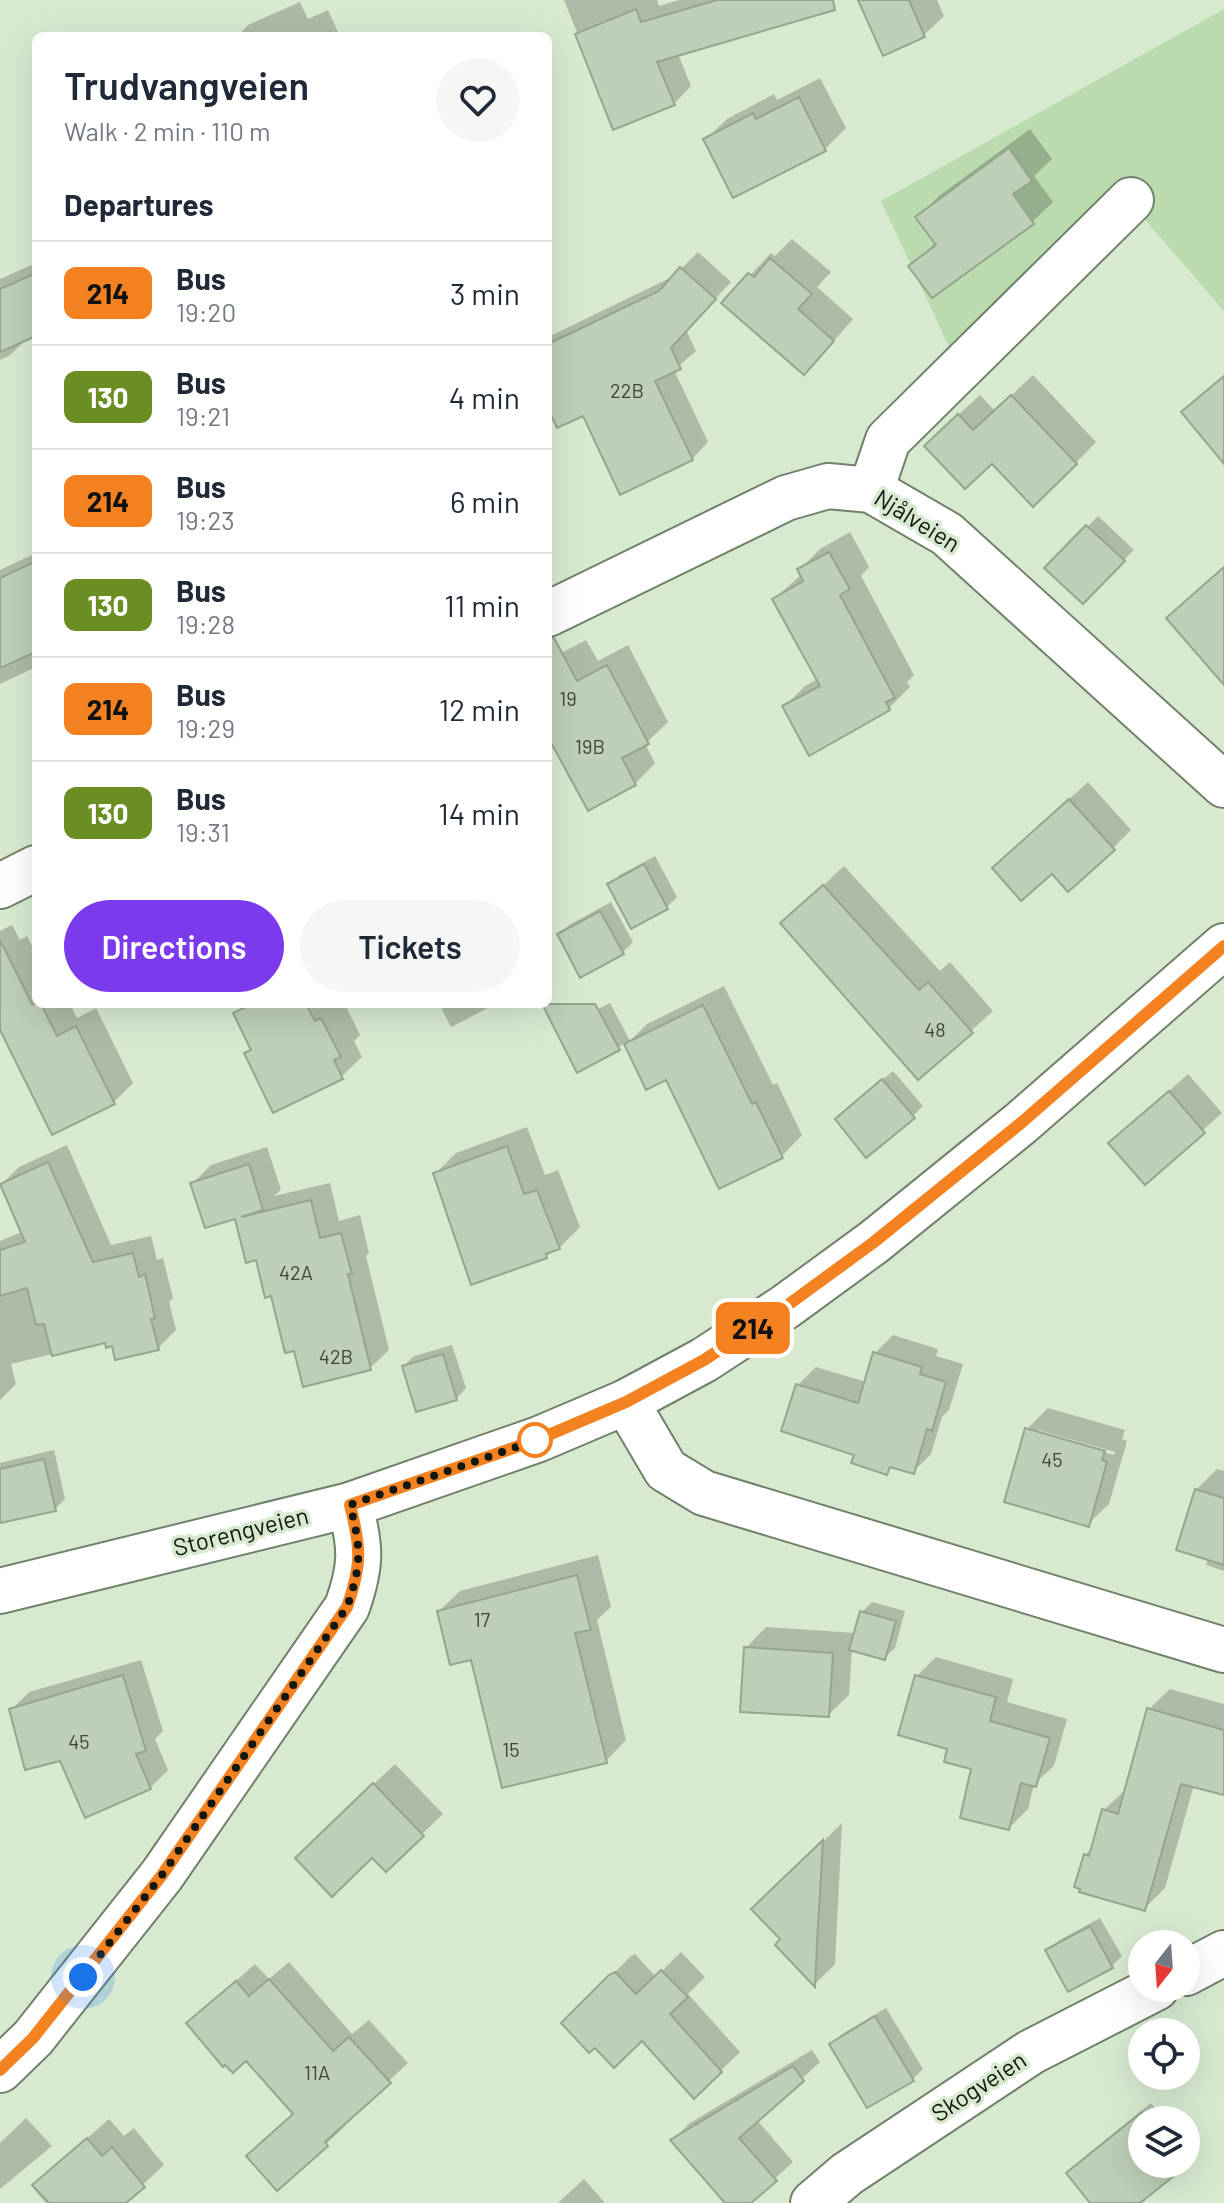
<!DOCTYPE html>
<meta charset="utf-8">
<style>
body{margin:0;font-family:Barlow,sans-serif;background:#f6f6f7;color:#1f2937;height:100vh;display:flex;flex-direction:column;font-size:30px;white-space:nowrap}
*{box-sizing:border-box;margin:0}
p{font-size:26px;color:#747a83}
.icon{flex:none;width:44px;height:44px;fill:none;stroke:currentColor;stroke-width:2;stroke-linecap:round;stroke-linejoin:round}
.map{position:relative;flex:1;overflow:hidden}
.details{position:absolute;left:32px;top:32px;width:520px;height:976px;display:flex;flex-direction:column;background:#fff;border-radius:12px;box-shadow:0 8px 32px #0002}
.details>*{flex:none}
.badge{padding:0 16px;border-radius:12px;font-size:28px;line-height:52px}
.needle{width:52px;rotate:197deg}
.tools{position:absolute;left:1128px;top:1930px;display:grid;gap:16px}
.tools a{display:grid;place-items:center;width:72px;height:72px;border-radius:50%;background:#fff;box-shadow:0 8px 32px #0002;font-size:40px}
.you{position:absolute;width:40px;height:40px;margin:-20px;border:6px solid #fff;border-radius:50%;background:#1a73e8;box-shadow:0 0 0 12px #1a73e833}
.map>.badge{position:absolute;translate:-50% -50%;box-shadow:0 0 0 4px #fff}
h2{padding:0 32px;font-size:30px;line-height:72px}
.round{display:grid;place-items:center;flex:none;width:84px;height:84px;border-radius:42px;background:#f6f6f7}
.summary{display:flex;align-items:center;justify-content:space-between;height:136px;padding:0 32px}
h1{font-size:38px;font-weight:600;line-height:60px}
.cta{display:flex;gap:16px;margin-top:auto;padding:16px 32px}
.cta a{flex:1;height:92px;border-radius:48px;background:#7c3aed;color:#fff;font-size:32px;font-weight:600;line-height:92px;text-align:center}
.cta a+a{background:#f6f6f7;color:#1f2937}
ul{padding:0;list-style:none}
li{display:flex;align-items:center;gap:24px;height:104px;padding:0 32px;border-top:2px solid #e0e1e3}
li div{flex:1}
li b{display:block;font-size:30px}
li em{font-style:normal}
li .badge{min-width:88px;font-weight:700;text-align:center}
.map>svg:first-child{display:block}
</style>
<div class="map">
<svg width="1224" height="2203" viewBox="0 0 1224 2203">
<rect width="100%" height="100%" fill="#d7ead0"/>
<!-- green -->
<path fill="#b9dbae" d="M1224,9V311L1127,199L996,322L949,347L881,201Z"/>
<!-- shadow -->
<g fill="#0003" fill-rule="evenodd">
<path d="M564,0H657L659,6L679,0H793L678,54L691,86L674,104L615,127Z"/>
<path d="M861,0H937L944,16L924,35Z"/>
<path d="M300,2L308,19L328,10L340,36H238L248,25Z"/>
<path d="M820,78L846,128L825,149L706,139L727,119L774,94L777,100Z"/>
<path d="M1030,129L1052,159L1034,176L1053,202L1032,222L911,266L936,242L918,217L939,196Z"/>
<path d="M792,239L831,272L817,287L853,319L825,351L724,303L771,253L775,256Z"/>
<path d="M698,252L731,282L686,330L696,351L674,370L708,442L692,459L584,413L548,405V337L674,276Z"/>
<path d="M36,263V334L29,337L9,356L0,360V279Z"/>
<path d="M1033,375L1096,442L1076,463L992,461L947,425L980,395L995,411Z"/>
<path d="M1098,516L1134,550L1083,601L1047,568Z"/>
<path d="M850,532L869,567L861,576L914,675L907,682L910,687L889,708L860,723L784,707L805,686L818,679L774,599L802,574L799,570L820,549Z"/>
<path d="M36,553V667L0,684V570Z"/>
<path d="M586,640L598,661L628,645L668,722L645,744L655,763L635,784L548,729V660Z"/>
<path d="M1088,782L1131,830L1113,848L1052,872L1013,850Z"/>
<path d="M655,856L677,897L667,907L632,926L610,885L620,875Z"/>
<path d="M844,866L940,971L950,962L993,1011L919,1078L783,923Z"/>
<path d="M611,902L633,942L623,952L559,935L569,925Z"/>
<path d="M12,925L20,940L27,936L36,954V1004H70L77,1018L96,1008L133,1083L114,1102L0,1027V931Z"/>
<path d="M724,986L773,1085L777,1083L802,1135L782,1156L666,1077L647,1087L625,1042L618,1048L569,1024L610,1003L630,1041L647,1024Z"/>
<path d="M245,1004H345L360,1035L354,1041L362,1057L341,1077L246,1054L252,1048L236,1014Z"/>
<path d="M439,1004H496L451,1027Z"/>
<path d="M893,1071L923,1106L913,1116L847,1109Z"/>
<path d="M1188,1074L1222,1113L1145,1182L1111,1143Z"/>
<path d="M527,1127L545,1175L558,1170L580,1227L559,1248L546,1256L435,1174L456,1153Z"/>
<path d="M67,1145L111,1245L151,1236L157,1260L163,1258L173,1298L169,1302L176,1330L158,1348L107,1341L11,1364L16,1384L0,1400V1241L22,1232L1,1185L19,1167Z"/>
<path d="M267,1147L281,1190L274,1196L330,1183L339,1221L360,1215L369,1253L366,1256L389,1350L370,1368L295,1349L258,1258L237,1216L193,1183L211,1165Z"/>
<path d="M893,1335L938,1349L936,1356L963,1364L949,1410L942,1417L931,1454L913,1472L893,1466L887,1472L856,1454L798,1385L816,1367L866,1382L875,1353Z"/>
<path d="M452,1345L466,1388L456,1399L404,1366L414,1356Z"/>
<path d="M1048,1408L1125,1430L1122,1439L1127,1441L1109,1504L1088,1524L1027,1429ZM1038,1430L1115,1452L1114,1455L1038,1434Z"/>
<path d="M54,1450L65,1499L55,1509L0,1510V1463Z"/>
<path d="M1217,1469L1224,1471V1571L1206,1565L1208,1558L1196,1490Z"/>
<path d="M598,1555L611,1607L597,1620L626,1740L606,1761L472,1658L439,1611L460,1591Z"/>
<path d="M872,1602L905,1611L895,1648L884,1658L852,1649L849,1695L828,1715L746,1648L766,1627L856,1633L862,1612Z"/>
<path d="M936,1657L1013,1679L1007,1702L1067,1719L1054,1766L1034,1784L1028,1809L1009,1828L974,1768L950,1747L917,1676Z"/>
<path d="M141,1660L163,1731L155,1739L168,1770L150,1788L61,1758L11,1710L29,1692Z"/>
<path d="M1170,1689L1224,1704V1791L1194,1785L1165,1888L1145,1908L1085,1855L1094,1846L1104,1810L1125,1790L1149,1709Z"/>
<path d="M395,1764L443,1814L422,1834L372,1856L318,1837Z"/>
<path d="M842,1823L835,1964L815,1984L783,1939L754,1909Z"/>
<path d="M1100,1918L1122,1956L1112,1966L1048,1951L1058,1941Z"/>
<path d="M681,1952L705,1977L688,1994L740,2052L695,2096L642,2038L595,2045L564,2023L631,1956L635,1954L656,1977Z"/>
<path d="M289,1962L352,2034L369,2020L408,2063L343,2124L345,2126L326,2144L246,2058L189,2023L255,1964L269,1979Z"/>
<path d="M886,2008L923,2069L913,2079L832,2044L842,2034Z"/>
<path d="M812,2050L820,2062L757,2120L793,2162L748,2203H727L672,2140L690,2123Z"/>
<path d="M1151,2103L1164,2120H1142V2164H1183L1137,2203H1092L1069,2173L1089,2153Z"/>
<path d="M26,2118L52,2146L0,2189V2143Z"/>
<path d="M109,2119L124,2136L134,2128L164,2165L123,2203H46L32,2187Z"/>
<path d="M1186,2148L1192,2155L1186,2161Z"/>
<path d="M584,2179L605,2203H558Z"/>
</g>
<!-- building -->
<g fill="#bdcfb6" stroke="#94a68e" stroke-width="2">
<path d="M717,0H833L835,10L657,62L675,105L613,130L575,34L636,9L641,22Z"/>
<path d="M858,0H909L925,37L883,56Z"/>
<path d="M799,97L826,151L733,198L703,139L753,113L756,119Z"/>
<path d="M1009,148L1032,181L1013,194L1034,224L932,298L908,266L936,245L915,217Z"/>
<path d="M770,258L812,294L798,309L834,341L804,375L721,303L748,273L754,277Z"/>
<path d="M680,267L716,299L671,348L681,369L655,381L693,460L620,495L583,416L557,428L548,409V344L659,291Z"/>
<path d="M36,273V336L0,352V289Z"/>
<path d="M1224,376V464L1181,412Z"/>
<path d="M1011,395L1077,464L1033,507L992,464L965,489L924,446L958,414L973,430Z"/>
<path d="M1086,525L1125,561L1083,604L1044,568Z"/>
<path d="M829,552L850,589L840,595L895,698L886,702L890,710L809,756L782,706L820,686L772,599L803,581L797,569Z"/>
<path d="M36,561V652L0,668V578Z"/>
<path d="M1224,567V685L1166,618Z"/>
<path d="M554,638L577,681L607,665L649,744L622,758L636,785L588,811L548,737V639Z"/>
<path d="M1069,799L1115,850L1068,892L1052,874L1021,901L992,868Z"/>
<path d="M644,864L668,909L631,929L607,884Z"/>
<path d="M823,885L919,990L928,982L973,1033L918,1080L780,923Z"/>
<path d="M600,911L624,954L580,978L557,934Z"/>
<path d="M0,940L32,1004H41L57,1036L76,1026L115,1104L52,1135L0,1030Z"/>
<path d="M252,1004H306L315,1021L321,1018L341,1057L334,1060L343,1079L273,1113L244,1053L251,1050L233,1013Z"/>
<path d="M542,1004H595L620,1050L577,1073Z"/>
<path d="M703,1005L752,1104L756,1102L783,1158L719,1189L666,1080L646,1090L624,1044Z"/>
<path d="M882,1079L915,1118L866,1158L835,1119Z"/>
<path d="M1169,1091L1205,1133L1145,1185L1108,1143Z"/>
<path d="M507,1146L524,1194L537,1190L560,1249L546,1254L547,1258L471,1285L433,1173Z"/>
<path d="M48,1162L93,1262L133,1253L139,1277L145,1274L155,1318L151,1319L159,1350L115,1360L112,1346L106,1348L105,1343L52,1356L44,1324L36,1325L27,1288L0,1296V1250L25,1242L0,1184Z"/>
<path d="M249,1164L263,1210L241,1217L311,1200L320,1238L341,1233L352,1274H348L371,1370L303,1387L294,1351L285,1353L271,1296L265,1298L256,1260L246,1263L235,1219L205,1228L190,1183Z"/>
<path d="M873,1352L922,1367L920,1374L946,1382L932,1431L927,1429L914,1474L890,1467L887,1475L851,1463L854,1455L781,1431L796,1384L858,1403Z"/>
<path d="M443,1354L457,1400L416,1412L402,1366Z"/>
<path d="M1025,1428L1105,1451L1102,1460L1107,1462L1089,1527L1004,1502Z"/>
<path d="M44,1459L56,1511L0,1523V1469Z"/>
<path d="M1195,1489L1224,1498V1565L1176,1550Z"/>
<path d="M577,1575L591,1630L575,1633L607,1763L502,1788L471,1660L450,1665L437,1611Z"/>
<path d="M860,1611L896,1621L885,1660L849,1650Z"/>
<path d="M744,1647L833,1653L829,1717L740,1712Z"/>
<path d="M123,1675L146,1751L136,1754L151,1789L85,1818L60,1761L25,1770L9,1709Z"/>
<path d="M915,1675L996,1697L990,1721L1050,1738L1036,1787L1021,1783L1009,1830L960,1818L971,1769L944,1762L947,1749L898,1735Z"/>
<path d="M1147,1708L1224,1730V1795L1181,1784L1145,1911L1079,1892L1080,1889L1074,1887L1084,1854L1089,1856L1102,1809L1118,1814Z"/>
<path d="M373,1783L424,1836L386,1872L372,1858L332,1897L295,1858Z"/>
<path d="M823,1840L817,1944L815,1987L775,1945L780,1939L751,1909Z"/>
<path d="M1090,1926L1113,1968L1068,1992L1045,1950Z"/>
<path d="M661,1970L688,1997L670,2014L722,2072L694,2099L642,2041L614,2068L595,2048L589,2053L561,2023L609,1975L615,1972L636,1994Z"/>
<path d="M269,1979L333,2051L349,2037L391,2083L325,2142L328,2146L277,2191L246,2156L293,2114L246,2061L233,2073L225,2065L223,2067L186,2023L236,1981L249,1996Z"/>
<path d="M875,2016L914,2081L867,2108L829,2044Z"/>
<path d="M793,2066L804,2081L739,2138L777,2181L751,2203H725L670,2140Z"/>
<path d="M1142,2112V2164H1189L1140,2203H1090L1066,2173Z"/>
<path d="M87,2138L102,2156L112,2147L145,2187L126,2203H49L32,2185Z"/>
</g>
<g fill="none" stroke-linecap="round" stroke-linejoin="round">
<!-- minor casing -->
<g stroke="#71826b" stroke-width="48">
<g id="minor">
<path d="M871,490L888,440L1131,200"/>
<path d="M548,614L786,498L828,486L871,490L947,534L1224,785"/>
<path d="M0,886L36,868"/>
<path d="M626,1402L666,1470L704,1493L1224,1650"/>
<path d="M1186,1973L1224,1953"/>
<path d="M0,2070L33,2038L162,1875L347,1607C362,1565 361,1547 350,1505"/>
<path d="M813,2203L847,2174L1031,2052L1156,1988"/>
</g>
</g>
<!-- major casing -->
<g stroke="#71826b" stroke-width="48">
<path id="major" d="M0,1591L350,1505L539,1439L626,1402L704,1360L785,1307L874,1242L1021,1123L1224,946"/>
</g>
<!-- minor -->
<use href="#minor" stroke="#fff" stroke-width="44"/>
<!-- major -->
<use href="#major" stroke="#fff" stroke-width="44"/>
</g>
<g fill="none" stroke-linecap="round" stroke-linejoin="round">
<!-- line casing -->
<g stroke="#fff" stroke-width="18">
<path id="line" d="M0,2070L33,2038L162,1875L347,1607C362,1564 361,1548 350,1505L539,1439L626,1402L704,1360L785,1307L874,1242L1021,1123L1224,946"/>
</g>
<!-- line -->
<use href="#line" stroke="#f58220" stroke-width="12"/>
<!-- walk -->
<path stroke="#11180f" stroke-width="8" stroke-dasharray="0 14.4" d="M83,1977L162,1875L347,1607C362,1564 361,1548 350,1505L539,1439L535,1440"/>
</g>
<!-- markers -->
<circle fill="#fff" stroke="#f58220" stroke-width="4" cx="535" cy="1440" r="16"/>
<g text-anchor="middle" stroke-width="7" stroke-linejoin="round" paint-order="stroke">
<!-- number labels -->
<g font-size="20" fill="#3c4639">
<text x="627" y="398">22B</text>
<text x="568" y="706">19</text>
<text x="590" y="754">19B</text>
<text x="935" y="1037">48</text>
<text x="296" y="1280">42A</text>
<text x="336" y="1364">42B</text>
<text x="1052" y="1467">45</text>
<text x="482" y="1627">17</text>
<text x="79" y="1749">45</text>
<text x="511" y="1757">15</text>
<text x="317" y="2080">11A</text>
</g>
<!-- street labels -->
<g font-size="24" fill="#11180f" stroke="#d7ead0">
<text transform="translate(917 521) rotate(32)" y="8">Njålveien</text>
<text transform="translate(241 1532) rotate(-14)" y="8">Storengveien</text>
<text transform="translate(979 2087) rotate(-33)" y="8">Skogveien</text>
</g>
</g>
</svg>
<div class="tools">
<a><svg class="needle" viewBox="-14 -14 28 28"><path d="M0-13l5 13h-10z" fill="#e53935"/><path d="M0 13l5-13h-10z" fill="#747a83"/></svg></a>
<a><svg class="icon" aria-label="locate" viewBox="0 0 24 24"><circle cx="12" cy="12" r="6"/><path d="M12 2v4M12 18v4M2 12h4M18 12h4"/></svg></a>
<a><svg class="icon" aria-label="layers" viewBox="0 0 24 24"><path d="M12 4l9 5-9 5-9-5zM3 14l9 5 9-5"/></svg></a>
</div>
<div class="you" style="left:83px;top:1977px"></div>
<b class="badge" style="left:753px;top:1328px;background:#f58220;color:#111">214</b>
<section class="details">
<div class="summary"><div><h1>Trudvangveien</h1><p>Walk · 2 min · 110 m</p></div><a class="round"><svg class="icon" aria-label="heart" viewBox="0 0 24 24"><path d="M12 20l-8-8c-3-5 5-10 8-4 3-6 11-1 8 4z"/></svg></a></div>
<h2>Departures</h2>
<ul>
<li><span class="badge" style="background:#f58220;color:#111">214</span><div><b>Bus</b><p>19:20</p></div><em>3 min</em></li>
<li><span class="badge" style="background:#6b8e23;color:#fff">130</span><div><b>Bus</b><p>19:21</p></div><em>4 min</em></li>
<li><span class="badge" style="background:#f58220;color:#111">214</span><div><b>Bus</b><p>19:23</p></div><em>6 min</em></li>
<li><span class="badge" style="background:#6b8e23;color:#fff">130</span><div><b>Bus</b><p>19:28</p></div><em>11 min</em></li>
<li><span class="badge" style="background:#f58220;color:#111">214</span><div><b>Bus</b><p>19:29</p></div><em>12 min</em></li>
<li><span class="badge" style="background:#6b8e23;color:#fff">130</span><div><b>Bus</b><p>19:31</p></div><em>14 min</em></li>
</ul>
<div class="cta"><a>Directions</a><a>Tickets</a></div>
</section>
</div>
